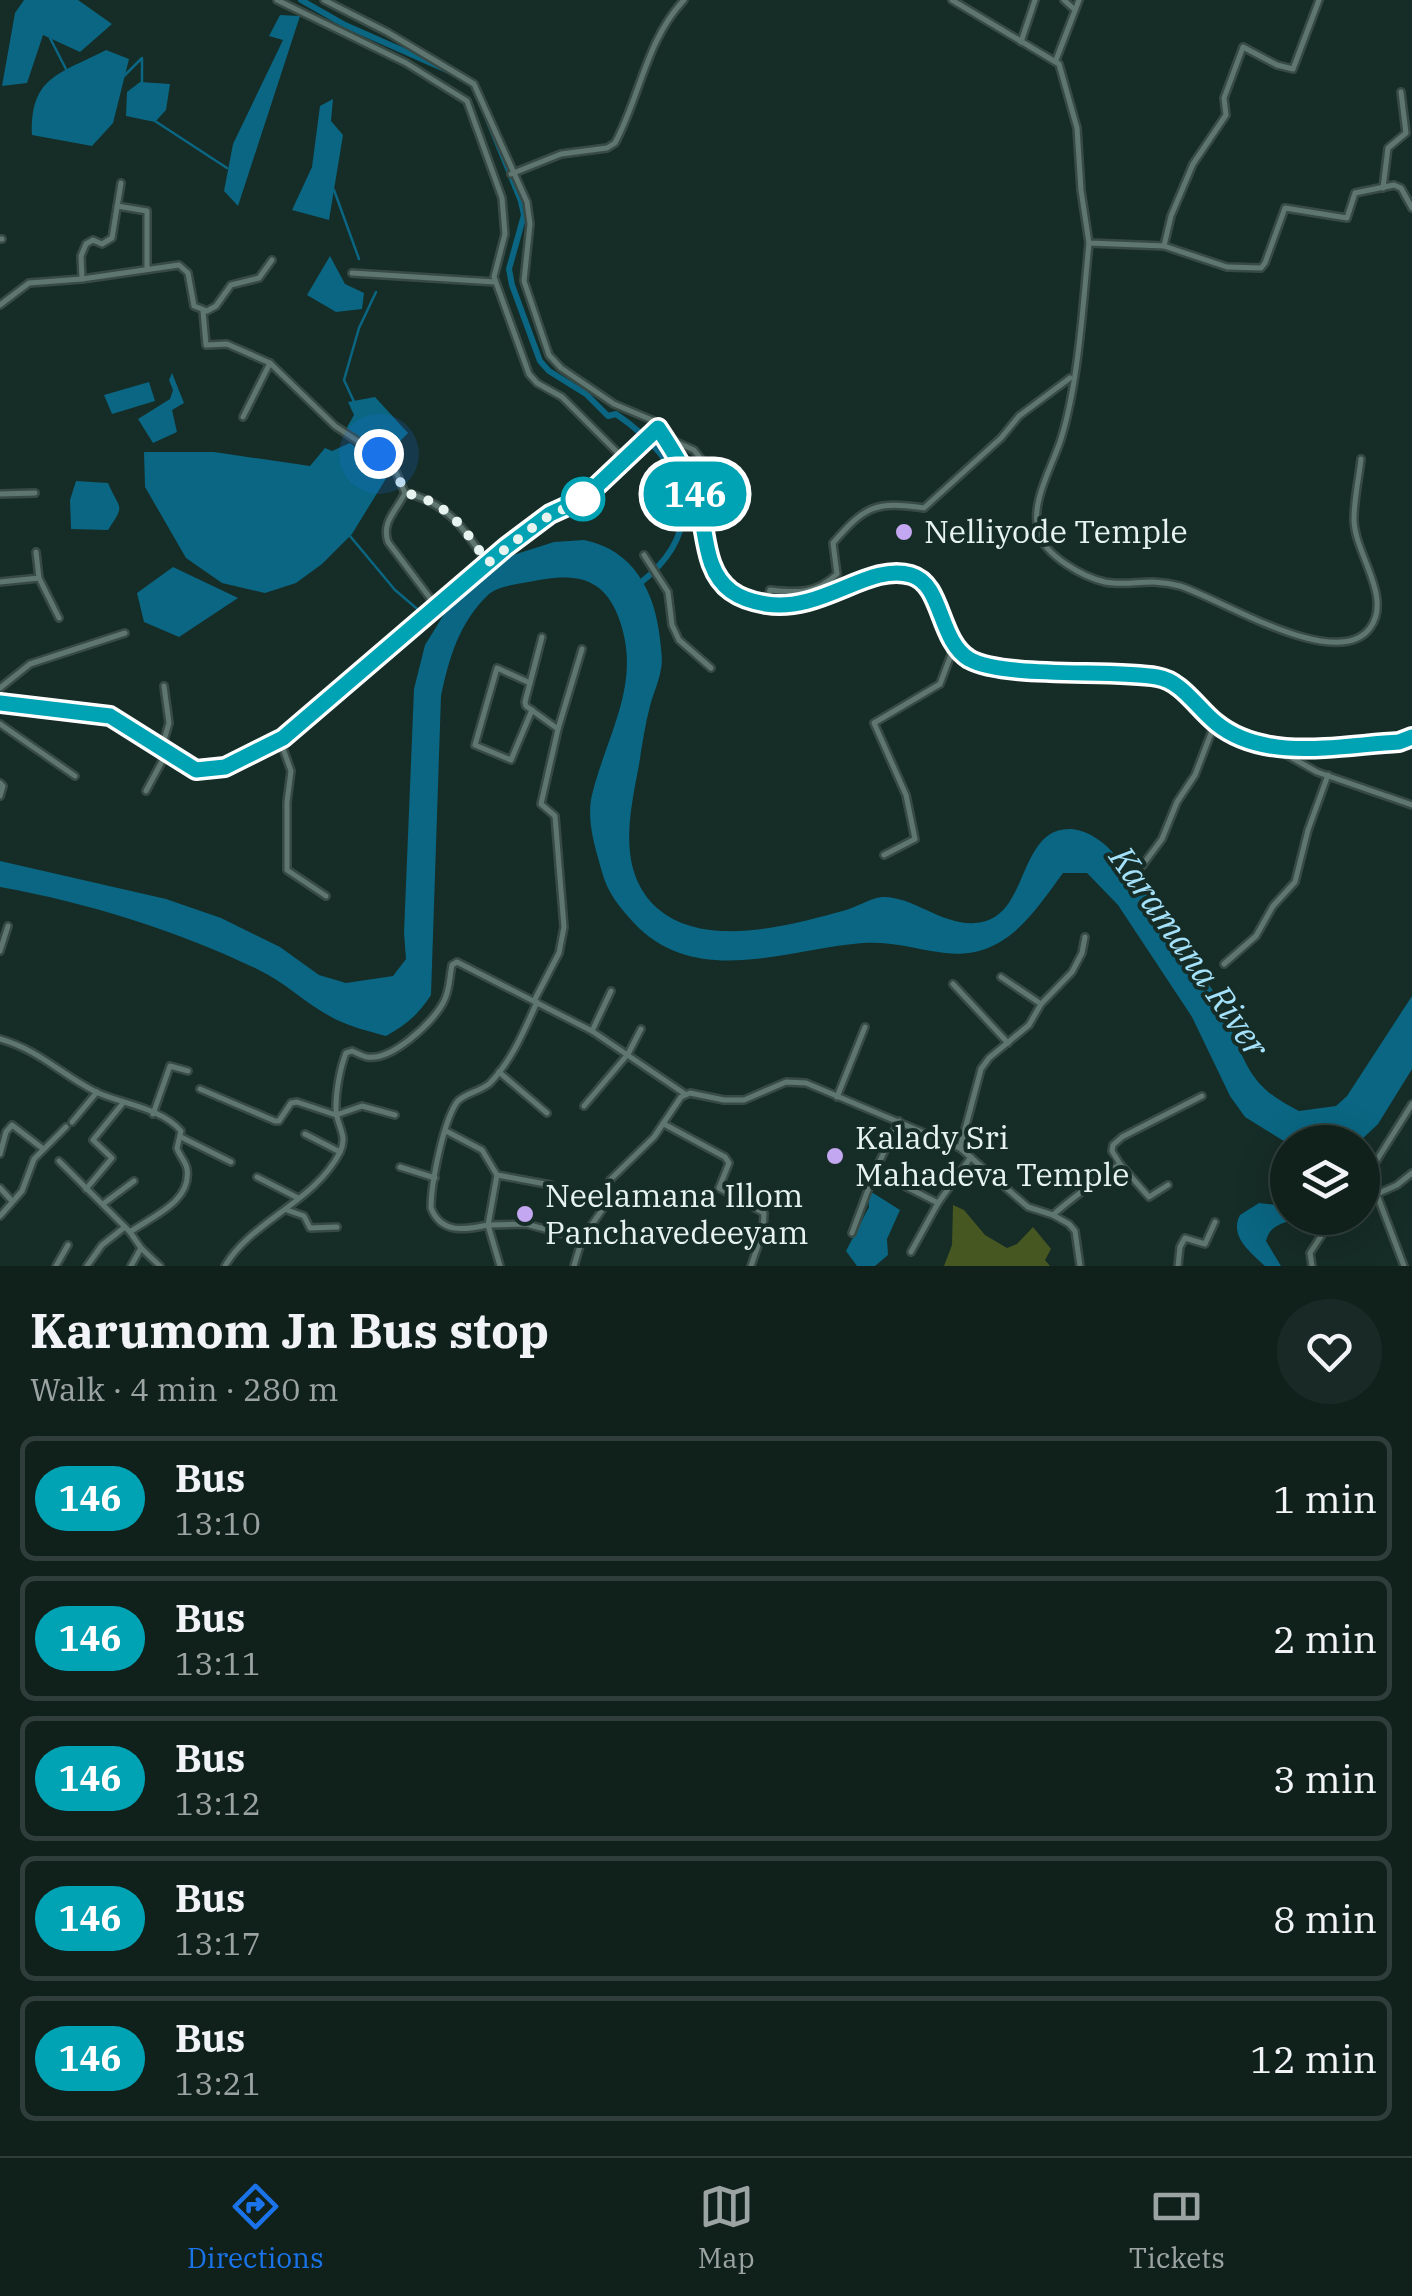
<!DOCTYPE html>
<meta charset="utf-8">
<style>
body{margin:0;font-family:"IBM Plex Serif",serif;background:#192925;color:#f1f3f6;height:100vh;display:flex;flex-direction:column;font-size:38px;white-space:nowrap}
*{box-sizing:border-box;margin:0}
p{font-size:32px;color:#9ca3a3}
.icon{flex:none;width:55px;height:55px;fill:none;stroke:currentColor;stroke-width:2;stroke-linecap:round;stroke-linejoin:round}
.map{position:relative;height:1266px;overflow:hidden}
.sheet{display:flex;flex-direction:column;background:#10211c;flex:1}
.sheet>*{flex:none}
.badge{padding:0 20px;border-radius:32px;font-size:35px;line-height:65px}
.fabs{position:absolute;left:1270px;top:1125px;display:grid;gap:20px}
.fabs a{display:grid;place-items:center;width:110px;height:110px;border-radius:50%;background:#10211c;box-shadow:0 10px 40px #0002,0 0 0 2px #303e3b;font-size:50px}
.you{position:absolute;width:50px;height:50px;margin:-25px;border:8px solid #fff;border-radius:50%;background:#1a73e8;box-shadow:0 0 0 15px #1a73e833}
.map>.badge{position:absolute;translate:-50% -50%;box-shadow:0 0 0 5px #fff}
.round{display:grid;place-items:center;flex:none;width:105px;height:105px;border-radius:52px;background:#192925}
.head{display:flex;align-items:center;justify-content:space-between;height:170px;padding:0 30px}
h1{font-size:48px;font-weight:700;line-height:75px}
ul{padding:0;list-style:none}
li{display:flex;align-items:center;gap:30px;height:125px;margin:0 20px 15px;padding:0 10px;border:5px solid #303e3b;border-radius:15px}
li div{flex:1}
li b{display:block;font-size:38px}
li em{font-style:normal}
li .badge{min-width:110px;font-weight:700;text-align:center}
.tabs{display:flex;justify-content:space-around;align-items:center;height:140px;border-top:2px solid #303e3b;background:#10211c;font-size:28px;color:#9ca3a3}
.tabs a{display:grid;justify-items:center;gap:5px}
.tabs .on{color:#1a73e8}
.map>svg:first-child{display:block}
</style>
<div class="map">
<svg width="1412" height="1266" viewBox="0 0 1412 1266">
<rect width="100%" height="100%" fill="#162c26"/>
<!-- green -->
<path fill="#475721" d="M953,1205L964,1210L985,1235L1007,1248L1017,1244L1033,1227L1051,1249L1045,1260L1050,1266H944L952,1245Z"/>
<!-- water -->
<g fill="#0a6682">
<path d="M24,0H78L112,24L80,52L43,35L27,83L2,86L15,13Z"/>
<path d="M280,15L300,16L238,206L224,191L233,144L283,40L269,36Z"/>
<path d="M106,50L129,59L113,123L92,146L32,135C30,76 60,74 106,50Z"/>
<path d="M140,82L170,84L166,110L155,122L126,116L127,92Z"/>
<path d="M333,99L331,121L343,135L329,220L292,210L312,167L320,106Z"/>
<path d="M330,256L345,284L364,293L362,309L336,312L307,295Z"/>
<path d="M172,373L184,403L172,410L177,432L153,443L138,419L170,399L173,390L169,380Z"/>
<path d="M149,382L155,401L112,414L104,395Z"/>
<path d="M375,397L408,433L387,454L346,429L354,415L348,402Z"/>
<path d="M350,443L390,472L352,534L322,564L296,583L265,593L222,583L186,558L145,487L144,452H214L310,466L325,448L332,451Z"/>
<path d="M76,481L108,483C120,511 126,503 108,530L71,529L70,500Z"/>
<path d="M584,540C634,550 655,592 660,639C661,649 663,660 661,669C659,682 653,694 650,706C645,725 642,745 639,765C630,813 616,870 657,908C705,950 792,925 846,910C857,907 871,898 882,897C916,895 952,936 991,919C1028,902 1022,826 1072,829C1090,831 1105,843 1116,856C1141,884 1162,917 1183,948C1196,967 1211,985 1221,1005C1233,1030 1242,1066 1262,1086C1271,1096 1287,1105 1299,1111L1336,1106L1347,1096L1412,996V1069L1378,1124L1359,1142L1287,1143L1245,1117L1230,1096L1192,1017L1118,905L1087,873H1063C1030,918 1002,963 938,952C912,948 889,941 863,943C786,949 696,989 634,923C620,908 607,892 602,872C595,846 585,818 593,791C609,730 643,680 618,616C600,569 563,575 523,583C512,585 496,587 488,595C459,623 449,658 441,696L431,995C419,1014 406,1025 386,1036C368,1031 351,1027 335,1019C307,1005 285,982 257,969C176,930 88,903 0,887V861L166,899L221,918L280,947L319,975L346,983L393,976L406,959L404,933L414,689L425,645L446,611L480,576L510,556L554,542Z"/>
<path d="M173,567L238,598L179,637L144,622L137,593Z"/>
<path d="M867,1193H873L900,1210L887,1239L888,1255L875,1266H857L846,1251L869,1207Z"/>
<path d="M1259,1203L1287,1206L1288,1218H1303C1287,1222 1270,1223 1266,1241L1281,1266H1265C1250,1252 1229,1236 1240,1215Z"/>
</g>
<g fill="none" stroke-linecap="round" stroke-linejoin="round">
<!-- stream -->
<g stroke="#0a6682" stroke-width="2.5">
<path d="M50,38L67,71"/>
<path d="M124,76L142,58V85"/>
<path d="M155,121L227,168"/>
<path d="M334,190L359,259"/>
<path d="M355,404L344,380L359,328L376,292"/>
<path d="M350,536L395,590L422,613"/>
</g>
<!-- canal -->
<g stroke="#0a6682" stroke-width="6">
<path d="M301,0L345,25L449,71"/>
<path d="M489,122L521,201L524,215L509,269L512,285L540,361L549,371L586,394L608,416L616,414C684,461 714,525 639,584"/>
</g>
<!-- street casing -->
<g stroke="#384a45" stroke-width="10">
<g id="street">
<path d="M277,0L406,63L467,101L502,198L505,234L494,277L529,374L537,383L562,397L625,460"/>
<path d="M324,0L387,32L474,84L527,202L530,224L524,281L549,355L561,368L614,404L652,420L676,442L694,450L726,491L736,489"/>
<path d="M952,0L1059,64L1077,128L1081,190L1089,243L1164,246L1227,267L1261,268L1265,263L1285,208L1347,218L1355,193L1394,185L1401,188L1412,208"/>
<path d="M1064,0L1075,10"/>
<path d="M1021,42L1035,0"/>
<path d="M1056,60L1079,0"/>
<path d="M511,174L561,154L607,148L615,143C640,97 646,40 684,0"/>
<path d="M1383,188L1388,148L1406,133L1401,92"/>
<path d="M117,206L147,211V268"/>
<path d="M0,239H2"/>
<path d="M1089,243C1083,303 1079,381 1061,439C1052,467 1029,504 1039,534C1046,556 1083,577 1105,582C1130,587 1149,577 1180,586C1221,599 1337,673 1370,628C1393,597 1354,553 1354,519C1354,499 1359,478 1361,459"/>
<path d="M1164,246L1171,216L1193,164L1226,115L1224,98L1243,47L1277,65L1293,69L1319,0"/>
<path d="M352,273L495,282"/>
<path d="M82,279L81,256L86,244L93,240L102,244L112,238L121,183"/>
<path d="M0,305L29,283L82,279L179,265L188,273L194,306L207,311L216,306L231,285L259,278L272,260"/>
<path d="M203,311L206,345L227,344L270,363"/>
<path d="M243,417L270,363L335,426L379,455L396,472L405,493C397,510 381,522 388,542L436,606"/>
<path d="M406,493C446,502 465,529 487,563"/>
<path d="M0,494L35,493"/>
<path d="M644,555L668,592L672,625L679,640L711,668"/>
<path d="M39,578L59,618"/>
<path d="M0,582L39,578L36,552"/>
<path d="M766,604L770,590C797,593 816,594 837,574L833,543C865,506 875,501 924,508L1001,438L1019,416L1070,378"/>
<path d="M530,683L497,668L475,745L511,760L532,710"/>
<path d="M0,688L30,664L125,633"/>
<path d="M0,724L75,776"/>
<path d="M558,729L582,649"/>
<path d="M280,740L291,771L287,802V870L326,896"/>
<path d="M162,747L169,723L164,686"/>
<path d="M1276,749L1317,772L1412,805"/>
<path d="M0,783L3,786L0,796"/>
<path d="M146,791L166,754"/>
<path d="M884,855L915,839L906,795L874,723L940,684L954,647"/>
<path d="M1142,866L1162,839L1177,802L1195,775L1215,723"/>
<path d="M0,951L8,926"/>
<path d="M1224,964L1256,936L1273,906L1295,882L1308,830L1328,775"/>
<path d="M1001,977L1041,1004"/>
<path d="M953,984L1008,1043"/>
<path d="M534,1001L559,953L564,927L555,816L541,804L558,729L526,706L525,702L542,637"/>
<path d="M537,1002C524,1031 512,1060 490,1083C480,1092 464,1093 457,1102C443,1122 431,1184 431,1208C441,1234 465,1230 488,1225L497,1175L551,1185"/>
<path d="M592,1031L611,991"/>
<path d="M0,1039C41,1051 60,1074 96,1092C122,1104 162,1108 181,1131L177,1148C179,1155 186,1162 187,1169C192,1202 151,1217 130,1232L141,1248L131,1266"/>
<path d="M499,1072L547,1113"/>
<path d="M200,1089L275,1121H279L291,1103L297,1102L336,1115L362,1106L395,1115"/>
<path d="M837,1097L865,1027"/>
<path d="M584,1106L628,1054L641,1029"/>
<path d="M153,1114L170,1066L188,1071"/>
<path d="M72,1122L97,1092"/>
<path d="M664,1124L725,1157L729,1163L719,1188L764,1213L763,1231L751,1266"/>
<path d="M446,1131L482,1150L497,1175"/>
<path d="M305,1134L340,1152"/>
<path d="M181,1137L231,1162"/>
<path d="M960,1148L981,1069L989,1058L1029,1025L1041,1004L1072,972L1082,953L1085,937"/>
<path d="M0,1154L6,1132L12,1125L42,1148"/>
<path d="M59,1161L130,1232"/>
<path d="M1375,1163L1374,1187L1404,1266"/>
<path d="M1120,1164L1112,1151L1113,1145L1122,1137L1202,1096"/>
<path d="M400,1167L435,1178"/>
<path d="M1362,1168L1367,1162L1375,1163L1412,1104"/>
<path d="M875,1171L938,1203"/>
<path d="M257,1177L298,1198"/>
<path d="M0,1188L12,1201"/>
<path d="M86,1189L112,1158L93,1140L123,1103"/>
<path d="M1377,1194L1397,1185L1412,1173"/>
<path d="M103,1204L134,1181"/>
<path d="M287,1210L304,1216L310,1228L337,1227"/>
<path d="M1053,1215C1075,1195 1097,1181 1120,1164L1149,1197L1168,1185"/>
<path d="M0,1216L22,1191L34,1159L66,1127"/>
<path d="M852,1233L875,1171L899,1121"/>
<path d="M141,1248L160,1266"/>
<path d="M911,1252L938,1203L971,1157"/>
<path d="M56,1266L68,1245"/>
<path d="M87,1266L102,1245L125,1227"/>
<path d="M225,1266C251,1221 315,1202 340,1152C349,1134 335,1125 336,1107C336,1091 340,1068 346,1053L352,1051C357,1053 362,1056 367,1057C392,1061 432,1023 443,1003C450,991 449,979 452,965L457,962L592,1031L685,1094"/>
<path d="M500,1266L488,1225L526,1224L582,1239"/>
<path d="M574,1266L582,1239L602,1210L610,1180L654,1137L681,1097L690,1093L724,1100H744L786,1082L806,1083L960,1148L1028,1207L1053,1215L1069,1224L1075,1231L1080,1266"/>
<path d="M1178,1266L1180,1247L1185,1238L1205,1244L1215,1222"/>
<path d="M1312,1266L1310,1253L1333,1218"/>
</g>
</g>
<!-- secondary casing -->
<g stroke="#384a45" stroke-width="12">
<path id="secondary" d="M0,703L110,716L196,770L225,767L283,738L506,547L550,514L583,499L658,428C672,449 686,471 695,494C708,525 701,569 731,591C742,599 754,602 766,604C782,606 796,607 811,603C842,593 878,565 912,575C943,584 938,640 970,659C1006,679 1111,668 1157,677C1182,681 1197,708 1216,723C1265,763 1341,745 1399,742L1412,737"/>
</g>
<!-- street -->
<use href="#street" stroke="#5e766f" stroke-width="5"/>
<!-- secondary -->
<use href="#secondary" stroke="#56866a" stroke-width="8"/>
</g>
<g fill="none" stroke-linecap="round" stroke-linejoin="round">
<!-- line casing -->
<g stroke="#fff" stroke-width="22">
<path id="line" d="M0,703L110,716L196,770L225,767L283,738L506,547L550,514L583,499L658,428C672,449 686,471 695,494C708,525 701,569 731,591C742,599 754,602 766,604C822,613 869,562 911,575C943,584 938,640 969,659C1005,679 1111,669 1157,677C1182,681 1197,708 1216,723C1265,763 1341,745 1399,742L1412,737"/>
</g>
<!-- line -->
<use href="#line" stroke="#00a3b4" stroke-width="15"/>
<!-- walk -->
<path stroke="#e6f3ef" stroke-width="10" stroke-dasharray="0 18" d="M379,454L396,472L405,493C448,502 463,527 488,563L542,520L583,499"/>
</g>
<!-- markers -->
<circle fill="#fff" stroke="#00a3b4" stroke-width="5" cx="583" cy="499" r="20"/>
<g fill="#c4a7f1" stroke="#162c26" stroke-width="4">
<circle cx="904" cy="532" r="10"/>
<circle cx="835" cy="1156" r="10"/>
<circle cx="525" cy="1214" r="10"/>
</g>
<g text-anchor="middle" stroke-width="8" stroke-linejoin="round" paint-order="stroke">
<!-- poi labels -->
<g font-size="32" fill="#e6f3ef" stroke="#162c26" text-anchor="start">
<text x="924" y="543">Nelliyode Temple</text>
<text x="855" y="1149">Kalady Sri<tspan x="855" dy="37">Mahadeva Temple</tspan></text>
<text x="545" y="1207">Neelamana Illom<tspan x="545" dy="37">Panchavedeeyam</tspan></text>
</g>
<!-- water labels -->
<g font-size="35" font-style="italic" fill="#a4e1fa" stroke="#162c26">
<text transform="translate(1189 952) rotate(55)" y="12">Karamana River</text>
</g>
</g>
</svg>
<div class="fabs">
<a><svg class="icon" aria-label="layers" viewBox="0 0 24 24"><path d="M12 4l9 5-9 5-9-5zM3 14l9 5 9-5"/></svg></a>
</div>
<div class="you" style="left:379px;top:454px"></div>
<b class="badge" style="left:695px;top:494px;background:#00a3b4;color:#fff">146</b>
</div>
<section class="sheet">
<div class="head"><div><h1>Karumom Jn Bus stop</h1><p>Walk · 4 min · 280 m</p></div><a class="round"><svg class="icon" aria-label="heart" viewBox="0 0 24 24"><path d="M12 20l-8-8c-3-5 5-10 8-4 3-6 11-1 8 4z"/></svg></a></div>
<ul>
<li><span class="badge" style="background:#00a3b4;color:#fff">146</span><div><b>Bus</b><p>13:10</p></div><em>1 min</em></li>
<li><span class="badge" style="background:#00a3b4;color:#fff">146</span><div><b>Bus</b><p>13:11</p></div><em>2 min</em></li>
<li><span class="badge" style="background:#00a3b4;color:#fff">146</span><div><b>Bus</b><p>13:12</p></div><em>3 min</em></li>
<li><span class="badge" style="background:#00a3b4;color:#fff">146</span><div><b>Bus</b><p>13:17</p></div><em>8 min</em></li>
<li><span class="badge" style="background:#00a3b4;color:#fff">146</span><div><b>Bus</b><p>13:21</p></div><em>12 min</em></li>
</ul>
</section>
<nav class="tabs">
<a class="on"><svg class="icon" aria-label="directions" viewBox="0 0 24 24"><path d="M12 3l9 9-9 9-9-9zM9 14v-3h6M13 9l2 2-2 2"/></svg>Directions</a>
<a><svg class="icon" aria-label="map" viewBox="0 0 24 24"><path d="M3 6l6-2 6 2 6-2v14l-6 2-6-2-6 2zM9 4v14M15 6v14"/></svg>Map</a>
<a><svg class="icon" aria-label="tickets" viewBox="0 0 24 24"><path d="M3 7h18v10H3zM15 7v10"/></svg>Tickets</a>
</nav>
